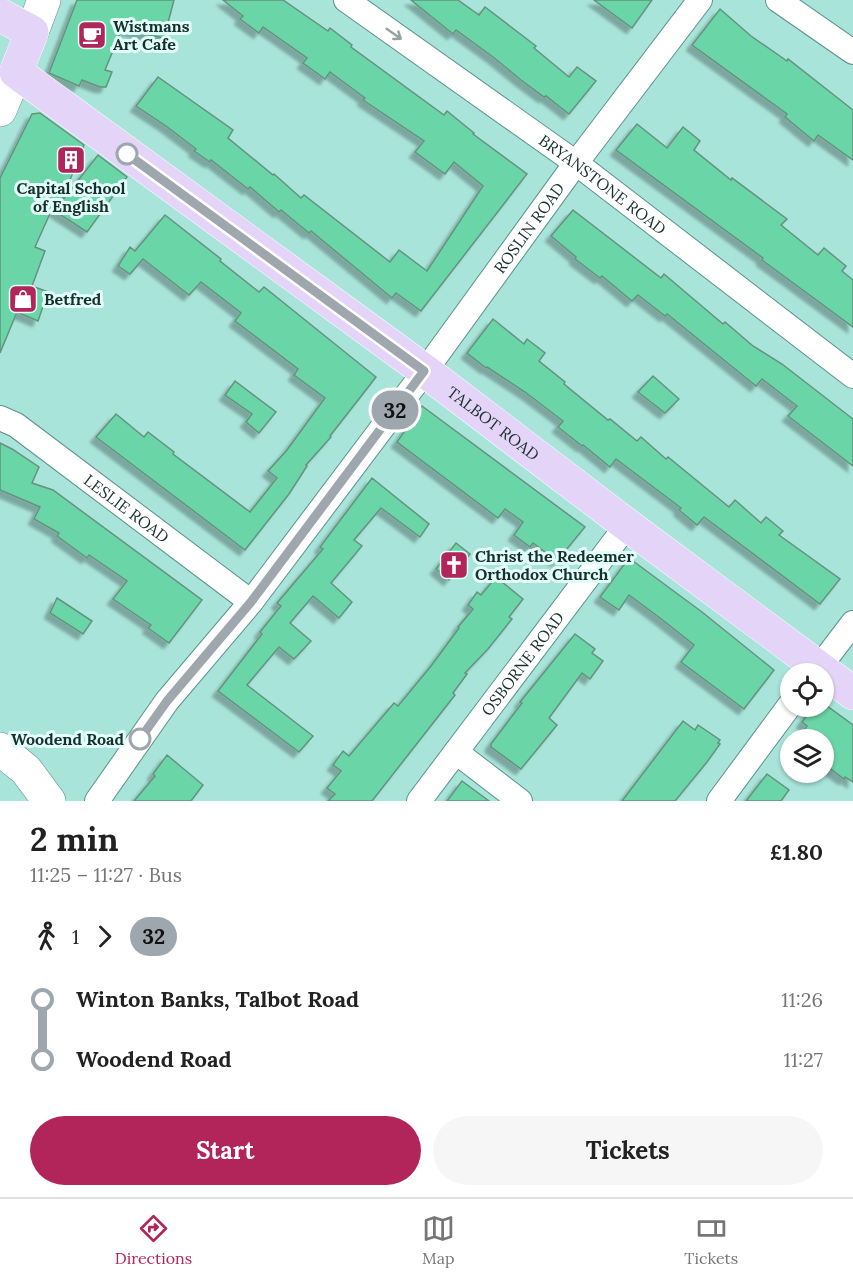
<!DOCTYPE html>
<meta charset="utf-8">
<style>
body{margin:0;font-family:Lora,serif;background:#f6f6f6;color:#222;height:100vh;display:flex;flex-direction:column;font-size:22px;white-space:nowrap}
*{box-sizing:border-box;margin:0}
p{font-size:20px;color:#767676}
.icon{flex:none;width:33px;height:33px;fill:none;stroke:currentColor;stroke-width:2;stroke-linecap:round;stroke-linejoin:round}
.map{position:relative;height:801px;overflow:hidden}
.details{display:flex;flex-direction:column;background:#fff;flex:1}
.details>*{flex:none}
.badge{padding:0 12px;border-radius:20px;font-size:21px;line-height:39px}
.buttons{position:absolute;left:780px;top:663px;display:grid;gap:12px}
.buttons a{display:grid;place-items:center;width:54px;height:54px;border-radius:50%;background:#fff;box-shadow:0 2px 4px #0004;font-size:30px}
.map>.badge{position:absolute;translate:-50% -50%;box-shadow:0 0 0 3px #fff}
.legs{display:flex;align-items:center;gap:9px;height:66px;padding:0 30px;font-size:20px}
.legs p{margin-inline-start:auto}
.head{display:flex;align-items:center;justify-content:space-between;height:102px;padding:0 30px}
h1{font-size:33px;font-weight:700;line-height:45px}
.button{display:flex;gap:12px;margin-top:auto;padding:12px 30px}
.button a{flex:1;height:69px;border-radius:36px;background:#b2255b;color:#fff;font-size:24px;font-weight:700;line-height:69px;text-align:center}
.button a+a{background:#f6f6f6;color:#222}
ul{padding:0 30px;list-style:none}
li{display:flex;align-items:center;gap:21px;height:60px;font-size:22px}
li i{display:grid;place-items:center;width:9px;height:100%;margin:0 8px;background:currentColor}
li i::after{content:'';width:15px;height:15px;margin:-8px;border:4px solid;border-radius:50%;background:#fff}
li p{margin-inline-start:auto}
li:first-child i{background:linear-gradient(#0000 50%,currentColor 0)}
li:last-child i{background:linear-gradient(currentColor 50%,#0000 0)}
.tab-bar{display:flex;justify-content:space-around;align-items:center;height:84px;border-top:2px solid #e0e0e0;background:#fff;font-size:16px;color:#767676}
.tab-bar a{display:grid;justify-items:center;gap:3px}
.tab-bar .active{color:#b2255b}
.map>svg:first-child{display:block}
</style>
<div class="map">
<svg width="853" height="801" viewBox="0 0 853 801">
<defs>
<filter id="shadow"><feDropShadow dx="-5.5" dy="5.5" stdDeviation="1.5" flood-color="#0004"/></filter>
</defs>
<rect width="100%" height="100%" fill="#a9e4da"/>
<!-- building -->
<g fill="#6bd5a7" stroke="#64937d" stroke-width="1.5" filter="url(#shadow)">
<path d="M77,0H174L164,38L122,29L105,70L112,72L106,87H100L82,80L79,86L49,73Z"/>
<path d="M223,0H283L328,31L330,28L352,45L351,47L444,115L447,111L474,133L473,134L527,174L421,311L396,293L392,298L311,231L309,233L281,210L279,212L250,187L248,189L211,160L210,162L194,151L196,149L166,126L136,106L158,77L233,130L228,138L273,175L274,174L301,198L304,195L390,262L399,250L427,271L483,186L454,162L445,174L415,152L424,141L363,100L365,98L330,72L325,79L303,63L307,58L263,27L259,33L240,19L243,16Z"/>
<path d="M411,0H458L479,15L485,7L536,46L534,48L569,77L577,67L596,81L569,114L546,96L544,97L521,80L493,57L456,30L453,34Z"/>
<path d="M594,0H652L632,28Z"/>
<path d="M720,9L751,36L787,61L788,59L853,110V160L818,135L814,141L785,117L787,114L692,45Z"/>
<path d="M40,113L84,145L61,202L98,155L127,177L87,232L52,209L35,247L45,251L32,286L48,292L38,321L17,312L0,353V178L32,114Z"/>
<path d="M637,124L667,148L683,127L700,141L694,150L731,180L732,178L787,219L781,225L818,255L824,248L846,266L842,271L853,280V327L762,260L763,258L616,150Z"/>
<path d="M573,210L661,278L664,274L723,324L725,322L753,346L782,364L853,419V466L788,416L797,406L762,379L756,386L667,314L665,316L638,295L632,301L602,276L600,278L575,259L576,257L551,236Z"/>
<path d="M165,215L221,259L220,261L259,292L264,287L376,377L330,436L331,437L306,465L307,466L289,494L245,550L96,437L116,414L144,437L148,432L174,452L173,454L250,512L277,478L268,471L287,450L325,398L294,375L298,369L235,321L241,313L201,282L189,295L143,259L130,274L118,266L130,247L135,251Z"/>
<path d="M493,319L524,344L527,339L545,353L539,361L565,382L564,384L608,420L610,419L637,441L641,437L666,459L668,457L729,507L735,500L761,523L766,517L783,531L779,535L840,579L820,604L704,517L697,525L679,510L681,508L616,459L610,467L583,445L582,446L558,427L563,421L525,392L487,367L486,368L467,353Z"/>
<path d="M653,376L679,399L665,413L638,392Z"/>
<path d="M235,381L276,412L259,433L246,422L252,414L225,395Z"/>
<path d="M422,406L585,527L557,561L533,543L530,547L514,535L523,522L505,509L498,518L397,442Z"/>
<path d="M0,443L12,449L39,467L32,483L53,490L202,600L169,643L148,628L151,625L113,599L127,581L89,555L87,558L57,536L59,533L34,519L40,507L0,490Z"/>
<path d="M372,478L429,524L420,537L381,508L354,540L362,546L331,583L352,602L339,618L313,596L290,623L311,641L294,659L279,647L247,685L313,736L299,752L218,691L262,634L260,632L281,606L277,603L323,549L320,547Z"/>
<path d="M456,543L470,554L449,580L436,569Z"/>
<path d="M629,558L702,612L774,670L744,709L681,662L694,645L660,618L629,595L619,610L600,597Z"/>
<path d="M496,577L523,599L509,617L512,619L488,649L465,673L467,674L453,693L455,695L372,801H328L335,794L327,788L341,771L333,765L343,751L349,756L394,703L398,706L431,666L459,628L458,627L473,609L468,605L477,592L481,595Z"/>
<path d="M57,598L92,621L83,634L50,613Z"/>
<path d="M575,634L595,649L592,653L603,661L590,679L582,673L549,718L557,725L521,769L491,747V744L522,703L520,702Z"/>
<path d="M814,706H827L853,725V782L845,777L844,779L824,764V740H797L807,726L802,722Z"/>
<path d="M683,721L695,730L698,725L720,740L718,743L720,744L707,762L675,801H622Z"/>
<path d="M167,755L203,785L191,801H134L155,776L153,774Z"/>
<path d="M767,774L789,790L781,801H746Z"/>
<path d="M462,781L489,801H447Z"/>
</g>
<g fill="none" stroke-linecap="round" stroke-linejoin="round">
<!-- street casing -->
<g stroke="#5a938a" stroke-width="26">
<g id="street">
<path id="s1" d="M346,0L576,163L853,376"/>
<path d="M778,0L853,52"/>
<path id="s2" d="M0,418L16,425L251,602"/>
<path d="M814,674L853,623"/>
<path d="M456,752L520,801"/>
<path id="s3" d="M97,801L167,701L251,602L425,371L576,163L700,0"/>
<path id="s4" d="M419,801L627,525"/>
<path d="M719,801L790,705"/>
</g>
</g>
<!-- secondary casing -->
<g stroke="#5a938a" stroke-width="34">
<g id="secondary">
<path d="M32,32L44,0"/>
<path d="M0,110L16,72"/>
<path d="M0,749L26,770L49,801"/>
</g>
</g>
<!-- primary casing -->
<g stroke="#fff" stroke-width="34">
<g id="primary">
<path id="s5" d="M0,15L32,32L16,72L425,371L627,525L853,693"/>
</g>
</g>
<!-- street -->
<use href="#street" stroke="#fff" stroke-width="24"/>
<!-- secondary -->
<use href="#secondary" stroke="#fff" stroke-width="33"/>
<!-- primary -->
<use href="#primary" stroke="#e3d4f8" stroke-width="33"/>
</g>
<!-- one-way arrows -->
<defs><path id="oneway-shaft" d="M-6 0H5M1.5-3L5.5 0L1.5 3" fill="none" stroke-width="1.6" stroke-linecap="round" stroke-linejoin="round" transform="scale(1.5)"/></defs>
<use stroke="#97a2a0" href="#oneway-shaft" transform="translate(394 34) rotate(35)"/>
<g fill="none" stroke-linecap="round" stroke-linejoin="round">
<!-- line-1 casing -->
<g stroke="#fff" stroke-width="14">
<path id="line-1" d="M127,154L424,371L251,602L167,701L140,739"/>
</g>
<!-- line-1 -->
<use href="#line-1" stroke="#9ea7ad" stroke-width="9"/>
</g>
<!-- icons -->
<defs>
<g id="cafe-square" transform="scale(1.5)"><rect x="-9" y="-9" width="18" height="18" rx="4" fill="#b2255b" stroke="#e1fef9"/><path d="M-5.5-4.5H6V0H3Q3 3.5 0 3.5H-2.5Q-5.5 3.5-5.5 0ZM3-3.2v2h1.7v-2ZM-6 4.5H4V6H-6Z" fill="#fff"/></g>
<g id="building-square" transform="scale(1.5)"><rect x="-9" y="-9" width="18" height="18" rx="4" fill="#b2255b" stroke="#e1fef9"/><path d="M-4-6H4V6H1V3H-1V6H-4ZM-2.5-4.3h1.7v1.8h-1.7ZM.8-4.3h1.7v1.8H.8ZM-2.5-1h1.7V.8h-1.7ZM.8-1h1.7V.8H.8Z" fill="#fff"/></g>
<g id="shop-square" transform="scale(1.5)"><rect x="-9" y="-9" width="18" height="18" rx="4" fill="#b2255b" stroke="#e1fef9"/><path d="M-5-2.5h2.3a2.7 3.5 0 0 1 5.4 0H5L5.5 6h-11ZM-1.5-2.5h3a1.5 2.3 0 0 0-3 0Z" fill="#fff"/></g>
<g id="church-square" transform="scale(1.5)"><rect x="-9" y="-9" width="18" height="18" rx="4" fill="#b2255b" stroke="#e1fef9"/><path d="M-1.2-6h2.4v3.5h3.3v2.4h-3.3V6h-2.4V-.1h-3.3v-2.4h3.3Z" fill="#fff"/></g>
</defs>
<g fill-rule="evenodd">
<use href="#cafe-square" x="92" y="35"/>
<use href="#building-square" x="71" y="160"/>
<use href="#shop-square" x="23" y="299"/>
<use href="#church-square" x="454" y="565"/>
</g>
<!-- markers -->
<g fill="#fff" stroke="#9ea7ad" stroke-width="3">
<circle cx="127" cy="154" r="10"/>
<circle cx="140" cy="739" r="10"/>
</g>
<g text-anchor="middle" stroke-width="6" stroke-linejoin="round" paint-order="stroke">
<!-- poi labels -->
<g font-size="16" font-weight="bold" fill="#18302d" stroke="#e1fef9" text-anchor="start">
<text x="113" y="32">Wistmans<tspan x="113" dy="18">Art Cafe</tspan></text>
<text x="71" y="194" text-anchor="middle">Capital School<tspan x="71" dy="18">of English</tspan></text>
<text x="44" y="305">Betfred</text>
<text x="475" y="562">Christ the Redeemer<tspan x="475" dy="18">Orthodox Church</tspan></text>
</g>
<!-- street labels -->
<g font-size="16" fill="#18302d" stroke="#e1fef9">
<text dy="6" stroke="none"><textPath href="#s1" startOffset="316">BRYANSTONE ROAD</textPath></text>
<text dy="6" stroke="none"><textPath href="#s3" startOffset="718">ROSLIN ROAD</textPath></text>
<text dy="6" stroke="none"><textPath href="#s5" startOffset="672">TALBOT ROAD</textPath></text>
<text dy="6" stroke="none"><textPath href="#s2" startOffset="156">LESLIE ROAD</textPath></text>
<text dy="6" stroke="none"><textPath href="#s4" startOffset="172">OSBORNE ROAD</textPath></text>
</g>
<!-- stop labels -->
<g font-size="16" font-weight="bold" fill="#18302d" stroke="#e1fef9" text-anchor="end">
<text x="124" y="745">Woodend Road</text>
</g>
</g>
</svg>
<div class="buttons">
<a><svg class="icon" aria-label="locate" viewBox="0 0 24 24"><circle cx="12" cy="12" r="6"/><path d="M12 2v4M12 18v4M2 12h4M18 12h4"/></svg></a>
<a><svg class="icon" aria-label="layers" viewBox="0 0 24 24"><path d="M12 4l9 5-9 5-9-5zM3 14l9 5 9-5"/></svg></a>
</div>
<b class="badge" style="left:395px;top:410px;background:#9ea7ad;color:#111">32</b>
</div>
<section class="details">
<div class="head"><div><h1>2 min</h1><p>11:25 – 11:27 · Bus</p></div><b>£1.80</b></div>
<div class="legs"><svg class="icon" aria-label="walk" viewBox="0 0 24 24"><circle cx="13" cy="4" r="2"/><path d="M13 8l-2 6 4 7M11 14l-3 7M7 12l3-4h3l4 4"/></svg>1<svg class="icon" aria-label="forward" viewBox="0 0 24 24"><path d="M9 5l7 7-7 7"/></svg><b class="badge" style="background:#9ea7ad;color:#111">32</b></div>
<ul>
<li><i style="color:#9ea7ad"></i><b>Winton Banks, Talbot Road</b><p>11:26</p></li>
<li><i style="color:#9ea7ad"></i><b>Woodend Road</b><p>11:27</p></li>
</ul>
<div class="button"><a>Start</a><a>Tickets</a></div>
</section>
<nav class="tab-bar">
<a class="active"><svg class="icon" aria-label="directions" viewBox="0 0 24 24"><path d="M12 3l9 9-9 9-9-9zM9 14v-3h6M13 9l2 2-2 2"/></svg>Directions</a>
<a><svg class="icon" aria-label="map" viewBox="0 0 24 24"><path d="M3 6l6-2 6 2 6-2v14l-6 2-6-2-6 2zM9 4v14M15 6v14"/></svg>Map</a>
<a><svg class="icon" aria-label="tickets" viewBox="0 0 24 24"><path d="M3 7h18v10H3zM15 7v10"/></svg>Tickets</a>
</nav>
